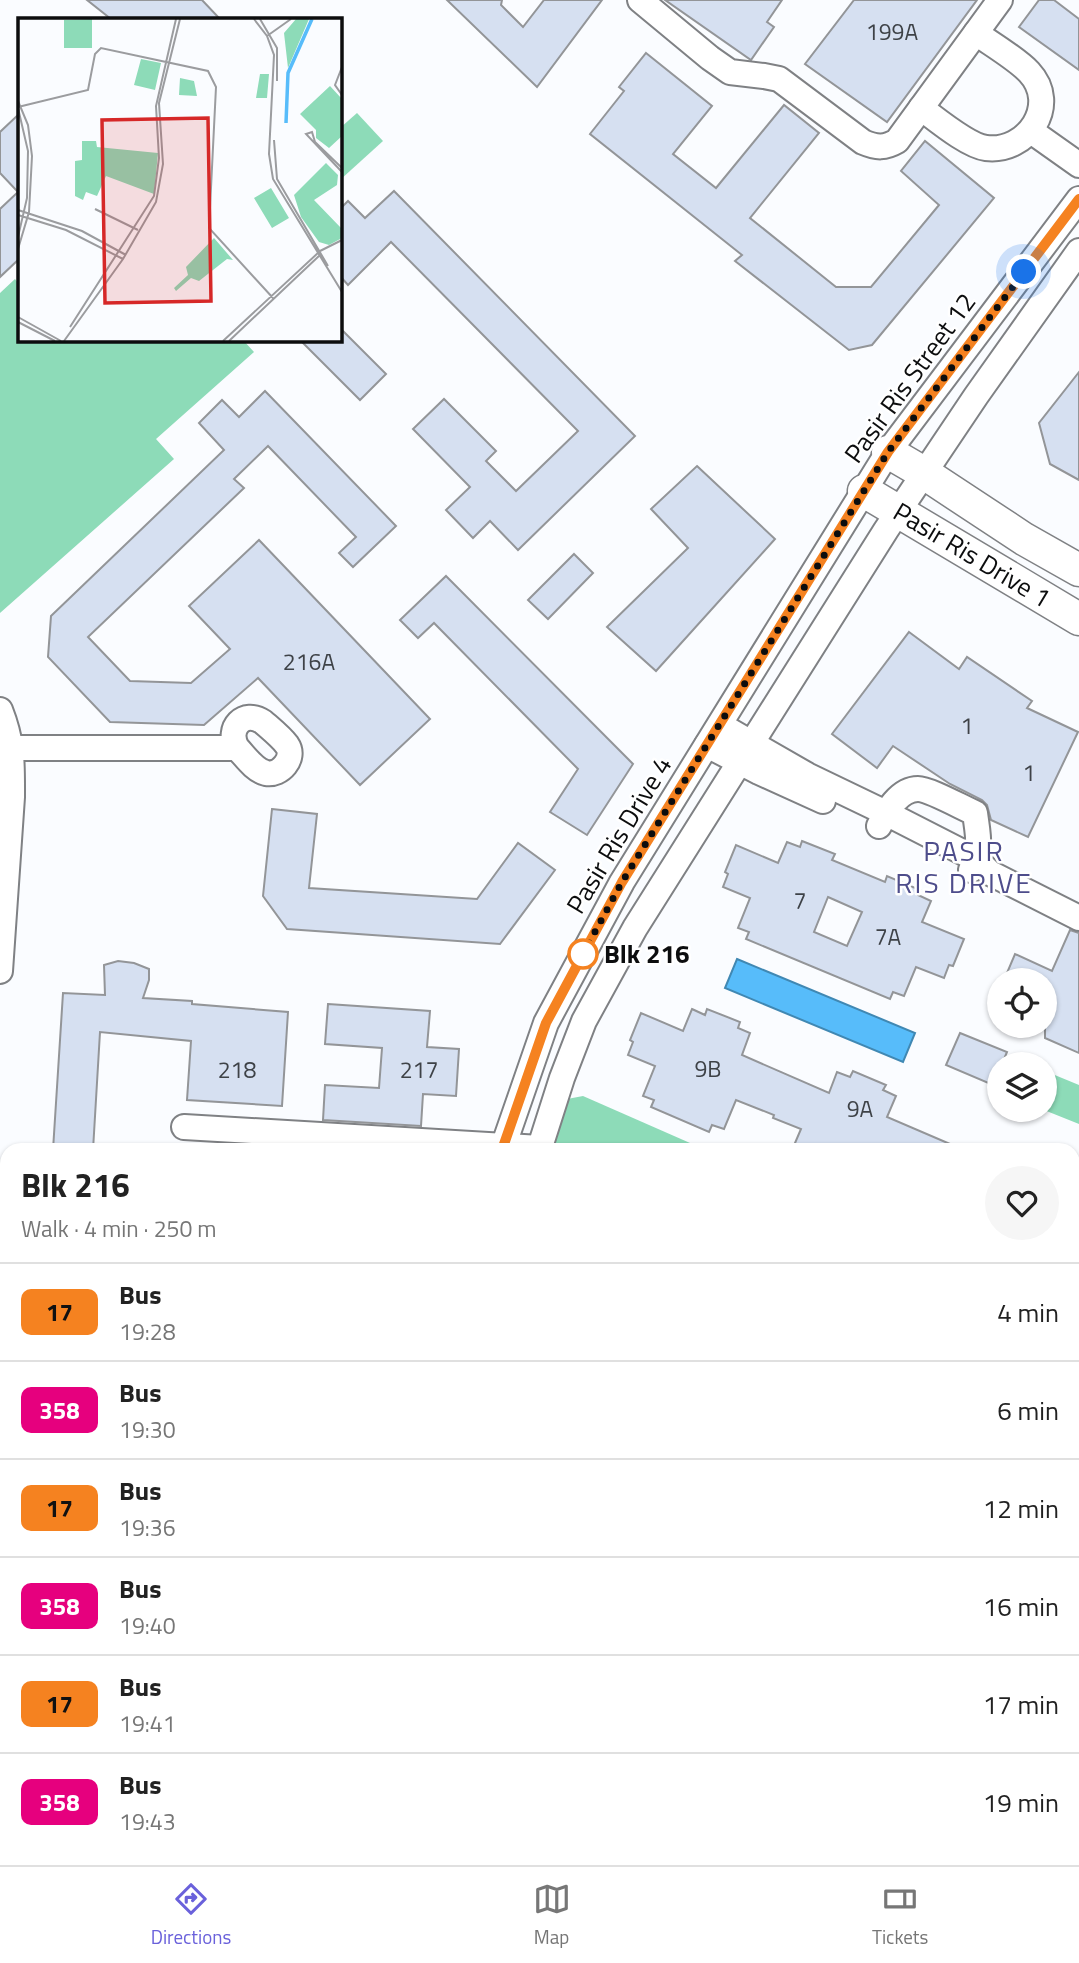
<!DOCTYPE html>
<meta charset="utf-8">
<style>
body{margin:0;font-family:"Titillium Web",sans-serif;background:#f6f6f6;color:#222;height:100vh;display:flex;flex-direction:column;font-size:26px;white-space:nowrap}
*{box-sizing:border-box;margin:0}
p{font-size:23px;color:#767676}
.icon{flex:none;width:38px;height:38px;fill:none;stroke:currentColor;stroke-width:2;stroke-linecap:round;stroke-linejoin:round}
.map{position:relative;flex:1;overflow:hidden}
.details{position:absolute;left:0px;top:1143px;width:1080px;height:723px;display:flex;flex-direction:column;background:#fff;border-radius:21px 21px 0 0;box-shadow:0 2px 5px #0004}
.details>*{flex:none}
.badge{padding:0 14px;border-radius:10px;font-size:24px;line-height:46px}
.fabs{position:absolute;left:987px;top:968px;display:grid;gap:14px}
.fabs a{display:grid;place-items:center;width:70px;height:70px;border-radius:50%;background:#fff;box-shadow:0 2px 5px #0004;font-size:35px}
.you{position:absolute;width:35px;height:35px;margin:-18px;border:5px solid #fff;border-radius:50%;background:#1a73e8;box-shadow:0 0 0 10px #1a73e833}
.map>.badge{position:absolute;translate:-50% -50%;box-shadow:0 0 0 4px #fff}
.round{display:grid;place-items:center;flex:none;width:74px;height:74px;border-radius:37px;background:#f6f6f6}
.overview{display:flex;align-items:center;justify-content:space-between;height:119px;padding:0 21px}
h1{font-size:33px;font-weight:700;line-height:52px}
ul{padding:0;list-style:none}
li{display:flex;align-items:center;gap:21px;height:98px;padding:0 21px;border-top:2px solid #e0e0e0}
li div{flex:1}
li b{display:block;font-size:26px}
li em{font-style:normal}
li .badge{min-width:77px;font-weight:700;text-align:center}
.tabs{display:flex;justify-content:space-around;align-items:center;height:98px;border-top:2px solid #e0e0e0;background:#fff;font-size:19px;color:#767676}
.tabs a{display:grid;justify-items:center;gap:4px}
.tabs .on{color:#6a61db}
.map>svg:first-child{display:block}
</style>
<div class="map">
<svg width="1079" height="1865" viewBox="0 0 1079 1865">
<rect width="100%" height="100%" fill="#fafcff"/>
<!-- green -->
<g fill="#8ddbb8">
<path d="M357,113L383,141L340,180V128Z"/>
<path d="M15,279L19,284V340H243L254,352L156,439L174,459L0,613V293Z"/>
<path d="M1045,1071L1079,1085V1124L1044,1110Z"/>
<path d="M583,1096L706,1150H548L562,1100Z"/>
<path d="M1079,1235V1583L1073,1582V1249Z"/>
</g>
<!-- water -->
<path fill="#57bcfa" stroke="#4088b3" stroke-width="2" d="M737,959L915,1033L903,1062L725,988Z"/>
<!-- building -->
<g fill="#d6e0f1" stroke="#939598" stroke-width="2" fill-rule="evenodd">
<path d="M87,0H202L220,19H111Z"/>
<path d="M447,0H502L501,5L523,27L544,0H602L537,87Z"/>
<path d="M665,0H782L767,22L774,27L751,60Z"/>
<path d="M854,0H977L887,122L805,64Z"/>
<path d="M1039,0H1054L1079,19V70L1019,27Z"/>
<path d="M646,53L712,106L673,154L716,188L784,105L819,133L750,218L836,287H871L939,205L901,171L925,141L994,198L872,345L849,350L735,261L742,255L590,134L624,91L619,87Z"/>
<path d="M19,114V259L0,277V209L18,192L0,173V132Z"/>
<path d="M394,191L635,436L518,550L490,521L473,538L446,510L470,487L413,429L444,399L496,451L486,461L516,491L578,431L391,242L348,285L340,276V209L348,201L365,218Z"/>
<path d="M340,328L386,374L360,400L300,340H340Z"/>
<path d="M1079,372V480L1050,464L1039,423Z"/>
<path d="M265,391L396,526L353,567L339,553L356,537L268,446L234,479L244,488L88,637L130,681L191,683L230,649L189,606L259,540L430,719L360,785L258,678L204,725L110,722L48,657L51,616L224,450L199,423L222,400L239,417Z"/>
<path d="M697,466L775,539L656,671L607,627L688,548L651,509Z"/>
<path d="M574,554L593,573L548,619L528,600Z"/>
<path d="M446,576L633,764L587,835L550,812L578,769L434,623L418,638L400,620Z"/>
<path d="M909,632L959,669L967,657L1032,701L1027,708L1078,732L1028,837L991,820L987,805L982,800L950,784L893,746L877,768L832,734Z"/>
<path d="M272,809L317,814L309,888L477,899L518,843L555,870L500,944L287,929L263,896Z"/>
<path d="M802,841L835,854L832,860L885,882L887,876L920,890L918,895L931,901L922,922L964,939L953,966L949,965L944,978L916,967L904,996L893,992L890,999L746,939L749,932L738,928L750,898L723,887L728,874L725,872L736,845L778,863L787,842L800,847ZM828,897L862,912L847,946L814,932Z"/>
<path d="M1070,930L1079,933V1053L1045,1038V980H1004L1015,954L1052,971Z"/>
<path d="M118,961L134,963L149,969V980L143,998L192,1001V1004L288,1012L282,1106L187,1100L191,1041L100,1032L93,1150H53L63,993L105,995L104,965Z"/>
<path d="M328,1004L430,1011L427,1047L459,1049L456,1096L423,1094L421,1126L323,1120L325,1085L379,1088L382,1048L325,1044Z"/>
<path d="M692,1009L705,1015L707,1009L740,1022L738,1028L750,1033L742,1055L829,1093L837,1072L850,1077L853,1071L886,1085L883,1090L896,1096L887,1117L964,1150H792L801,1129L773,1118L774,1115L736,1100L724,1129L712,1125L709,1132L651,1107L654,1100L643,1096L655,1066L628,1055L633,1042L630,1040L641,1013L683,1031Z"/>
<path d="M960,1033L1007,1052L1002,1064H999V1070L993,1085L946,1065Z"/>
</g>
<g fill="none" stroke-linecap="round" stroke-linejoin="round">
<!-- minor casing -->
<g stroke="#7f8184" stroke-width="28">
<g id="minor">
<path d="M640,0L710,58L730,72L764,76L779,79L863,142C877,148 885,148 897,141L1000,0"/>
<path d="M921,108C936,119 968,146 986,148C1027,153 1060,105 1029,72C1017,59 990,43 976,33"/>
<path d="M1031,131L1079,165"/>
<path d="M0,710C13,743 12,762 12,797L0,971"/>
<path d="M720,725L807,775L886,813L976,859L990,873L1079,918"/>
<path d="M707,745L759,772L823,801"/>
<path d="M12,748H237C245,756 254,770 266,773C280,776 296,758 287,745C281,737 271,729 263,722C244,709 226,728 237,748"/>
<path d="M879,826C886,812 899,789 918,789C929,789 963,808 975,813C978,836 982,848 971,870"/>
<path d="M184,1127L540,1148"/>
<path d="M502,1150L546,1023L622,882L888,452L1079,199"/>
<path d="M539,1150L562,1078L584,1021L635,928L886,530L976,396L1079,251"/>
<path d="M0,1265H7"/>
<path d="M504,1858V1865"/>
<path d="M537,1858V1865"/>
<path d="M327,1865L328,1858"/>
</g>
</g>
<!-- major casing -->
<g stroke="#7f8184" stroke-width="35">
<g id="major">
<path d="M888,452L924,473L1024,539L1079,570"/>
<path d="M864,491L1079,619"/>
</g>
</g>
<!-- minor -->
<use href="#minor" stroke="#fff" stroke-width="24"/>
<!-- major -->
<use href="#major" stroke="#fff" stroke-width="32"/>
</g>
<g fill="none" stroke-linecap="round" stroke-linejoin="round">
<!-- line casing -->
<g stroke="#fff" stroke-width="16">
<path id="line" d="M502,1150L546,1023L622,882L888,452L1079,199"/>
</g>
<!-- line -->
<use href="#line" stroke="#f58220" stroke-width="10"/>
<!-- walk -->
<path stroke="#0c0d0e" stroke-width="7" stroke-dasharray="0 12.6" d="M583,954L622,882L888,452L1024,272"/>
</g>
<!-- markers -->
<circle fill="#fff" stroke="#f58220" stroke-width="3.5" cx="583" cy="954" r="14"/>
<g text-anchor="middle" stroke-width="5" stroke-linejoin="round" paint-order="stroke">
<!-- number labels -->
<g font-size="23" fill="#3e4247">
<text x="892" y="40">199A</text>
<text x="309" y="670">216A</text>
<text x="967" y="734">1</text>
<text x="1029" y="781">1</text>
<text x="800" y="909">7</text>
<text x="888" y="945">7A</text>
<text x="708" y="1077">9B</text>
<text x="237" y="1078">218</text>
<text x="419" y="1078">217</text>
<text x="860" y="1117">9A</text>
</g>
<!-- street labels -->
<g font-size="26" fill="#0c0d0e" stroke="#fff">
<text transform="translate(910 378) rotate(-54)" y="9">Pasir Ris Street 12</text>
<text transform="translate(972 555) rotate(31)" y="9">Pasir Ris Drive 1</text>
<text transform="translate(619 835) rotate(-59)" y="9">Pasir Ris Drive 4</text>
</g>
<!-- stop labels -->
<g font-size="26" font-weight="bold" fill="#0c0d0e" stroke="#fff" text-anchor="start">
<text x="604" y="963">Blk 216</text>
</g>
<!-- neighbourhood labels -->
<g font-size="28" letter-spacing="2" fill="#4e4d8b" stroke="#fff">
<text x="964" y="861">PASIR<tspan x="964" dy="32">RIS DRIVE</tspan></text>
</g>
</g>
<!-- overview -->
<g transform="translate(18 18)">
<rect width="324" height="324" fill="#fafcff"/>
<path d="M74,1V30H46V2ZM278,1H291L270,50L266,15ZM123,41L143,45L137,72L116,67ZM242,56H251L249,80H238ZM162,60L176,63L179,78L161,77ZM312,68L324,81V118L311,130L298,120V112L282,96ZM64,123H78L79,129L140,135L136,176L88,158L79,178L68,174L65,182L57,178V143L64,142ZM308,145L320,157L319,167L296,182L324,211V220L311,227L301,224L283,199L276,177ZM253,170L271,200L254,210L236,180ZM196,220L215,242L209,241L181,263L173,260L158,273L156,270L170,257L168,249Z" fill="#8ddbb8"/>
<path fill="none" stroke="#57bcfa" stroke-width="3.5" d="M268,105L270,55L294,1"/>
<path fill="none" stroke="#9b9c9f" stroke-width="2" d="M236,1L249,18L256,37L251,136L255,161L324,274M242,1L259,30V63M249,18L273,1M324,49L317,67L324,77M0,83L10,107L14,138L11,194L0,231M0,89L70,72L77,36L83,30L190,53L198,69L191,210L255,280M0,90L10,133L9,180L0,219M256,122L259,161L310,248M324,150L297,124L294,114L288,116L324,154M77,191L120,212M0,192L64,213L108,237M0,197L48,212L105,241M302,233L324,222M0,299L43,323M0,304L37,323M52,309L136,178L141,140L138,88L158,1M46,323L105,241L138,184L145,146L141,85L162,1M205,323L301,234M211,323L302,237"/>
<path fill="#d62828" fill-opacity="0.15" stroke="#d62828" stroke-width="3.5" d="M190,100L193,283L87,285L84,102Z"/>
<rect width="324" height="324" fill="none" stroke="#0c0d0e" stroke-width="3.5"/>
</g>
</svg>
<div class="fabs">
<a><svg class="icon" aria-label="locate" viewBox="0 0 24 24"><circle cx="12" cy="12" r="6"/><path d="M12 2v4M12 18v4M2 12h4M18 12h4"/></svg></a>
<a><svg class="icon" aria-label="layers" viewBox="0 0 24 24"><path d="M12 4l9 5-9 5-9-5zM3 14l9 5 9-5"/></svg></a>
</div>
<div class="you" style="left:1024px;top:272px"></div>
<section class="details">
<div class="overview"><div><h1>Blk 216</h1><p>Walk · 4 min · 250 m</p></div><a class="round"><svg class="icon" aria-label="heart" viewBox="0 0 24 24"><path d="M12 20l-8-8c-3-5 5-10 8-4 3-6 11-1 8 4z"/></svg></a></div>
<ul>
<li><span class="badge" style="background:#f58220;color:#111">17</span><div><b>Bus</b><p>19:28</p></div><em>4 min</em></li>
<li><span class="badge" style="background:#e6007e;color:#fff">358</span><div><b>Bus</b><p>19:30</p></div><em>6 min</em></li>
<li><span class="badge" style="background:#f58220;color:#111">17</span><div><b>Bus</b><p>19:36</p></div><em>12 min</em></li>
<li><span class="badge" style="background:#e6007e;color:#fff">358</span><div><b>Bus</b><p>19:40</p></div><em>16 min</em></li>
<li><span class="badge" style="background:#f58220;color:#111">17</span><div><b>Bus</b><p>19:41</p></div><em>17 min</em></li>
<li><span class="badge" style="background:#e6007e;color:#fff">358</span><div><b>Bus</b><p>19:43</p></div><em>19 min</em></li>
</ul>
</section>
</div>
<nav class="tabs">
<a class="on"><svg class="icon" aria-label="directions" viewBox="0 0 24 24"><path d="M12 3l9 9-9 9-9-9zM9 14v-3h6M13 9l2 2-2 2"/></svg>Directions</a>
<a><svg class="icon" aria-label="map" viewBox="0 0 24 24"><path d="M3 6l6-2 6 2 6-2v14l-6 2-6-2-6 2zM9 4v14M15 6v14"/></svg>Map</a>
<a><svg class="icon" aria-label="tickets" viewBox="0 0 24 24"><path d="M3 7h18v10H3zM15 7v10"/></svg>Tickets</a>
</nav>
